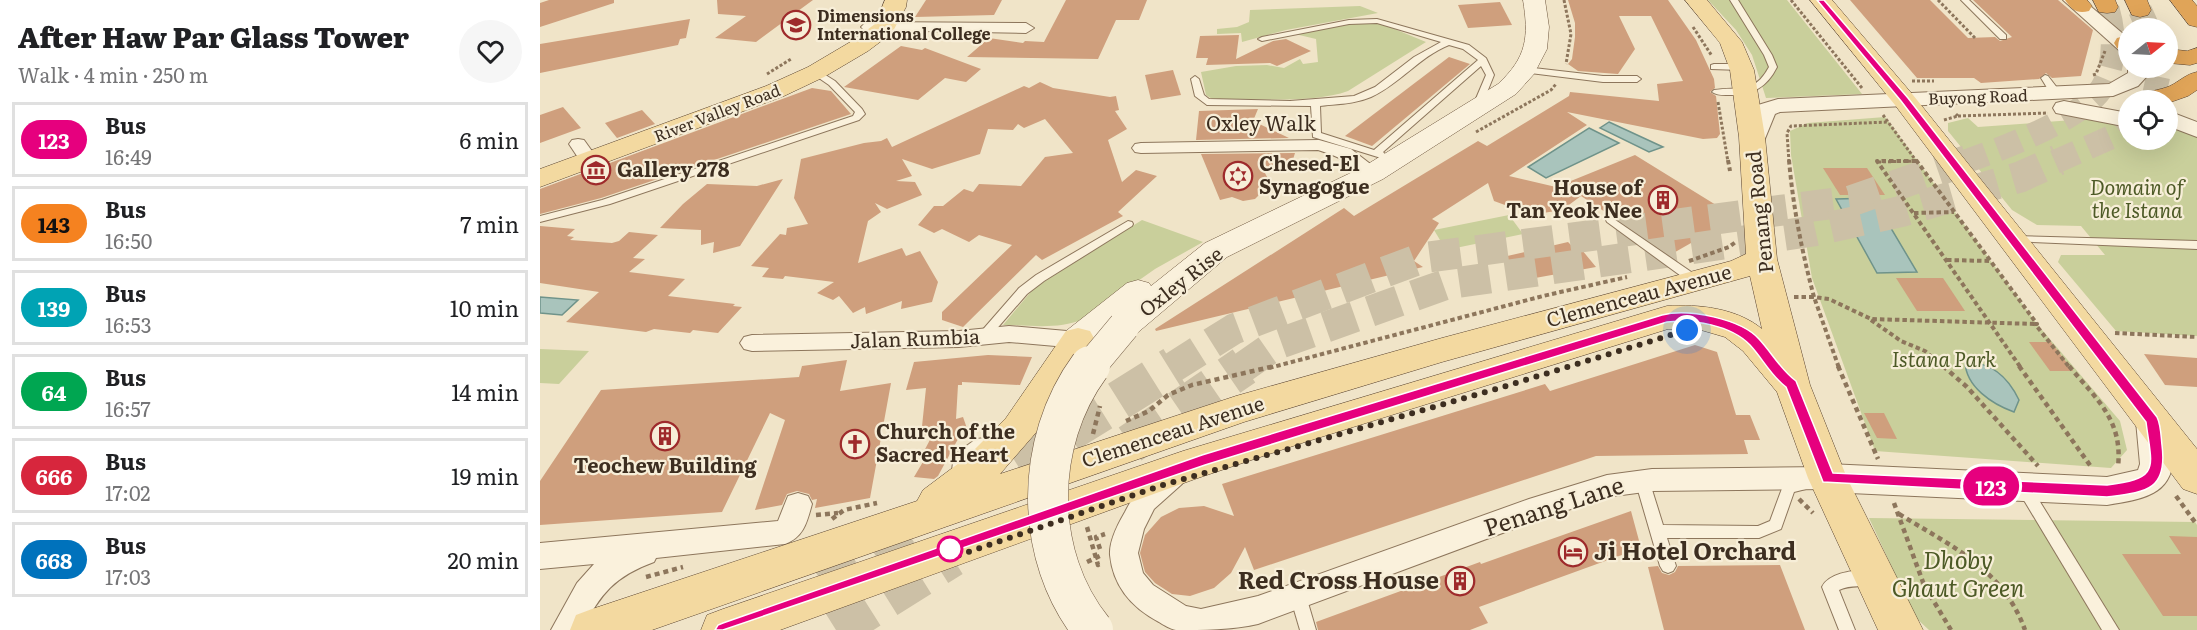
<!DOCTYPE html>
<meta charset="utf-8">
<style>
body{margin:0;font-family:Literata,serif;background:#f6f6f6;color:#202124;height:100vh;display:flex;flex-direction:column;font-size:22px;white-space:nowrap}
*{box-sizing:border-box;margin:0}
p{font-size:20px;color:#757577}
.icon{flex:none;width:33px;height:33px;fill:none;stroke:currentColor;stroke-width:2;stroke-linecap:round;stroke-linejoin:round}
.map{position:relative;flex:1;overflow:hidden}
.side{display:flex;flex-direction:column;background:#fff;width:540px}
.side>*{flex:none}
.badge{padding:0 12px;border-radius:20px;font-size:21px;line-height:39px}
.needle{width:39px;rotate:72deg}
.buttons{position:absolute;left:1578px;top:18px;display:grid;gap:12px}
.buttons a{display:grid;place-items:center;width:60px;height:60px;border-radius:50%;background:#fff;box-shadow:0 6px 24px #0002;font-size:30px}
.you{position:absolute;width:30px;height:30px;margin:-15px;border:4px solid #fff;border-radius:50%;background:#1a73e8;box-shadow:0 0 0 9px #1a73e833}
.map>.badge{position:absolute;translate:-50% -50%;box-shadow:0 0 0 3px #fff}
.round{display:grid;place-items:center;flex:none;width:63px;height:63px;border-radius:32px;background:#f6f6f6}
.overview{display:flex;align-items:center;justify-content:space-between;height:102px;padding:0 18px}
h1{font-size:28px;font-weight:800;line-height:45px}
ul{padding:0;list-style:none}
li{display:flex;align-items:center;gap:18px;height:75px;margin:0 12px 9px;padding:0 6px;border:3px solid #e0e0e0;border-radius:0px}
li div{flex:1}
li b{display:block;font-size:22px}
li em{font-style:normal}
li .badge{min-width:66px;font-weight:700;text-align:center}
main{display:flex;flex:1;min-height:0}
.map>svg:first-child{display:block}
</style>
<main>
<section class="side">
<div class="overview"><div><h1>After Haw Par Glass Tower</h1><p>Walk · 4 min · 250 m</p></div><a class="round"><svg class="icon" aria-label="heart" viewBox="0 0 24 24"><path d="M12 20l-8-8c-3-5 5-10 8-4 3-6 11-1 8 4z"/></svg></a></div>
<ul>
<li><span class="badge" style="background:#e6007e;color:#fff">123</span><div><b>Bus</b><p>16:49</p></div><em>6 min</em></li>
<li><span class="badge" style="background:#f58220;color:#111">143</span><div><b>Bus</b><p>16:50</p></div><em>7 min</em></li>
<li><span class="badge" style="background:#00a3b4;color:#fff">139</span><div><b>Bus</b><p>16:53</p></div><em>10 min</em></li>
<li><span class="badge" style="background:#00a651;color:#fff">64</span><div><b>Bus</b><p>16:57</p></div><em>14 min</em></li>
<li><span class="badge" style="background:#d7263d;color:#fff">666</span><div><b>Bus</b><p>17:02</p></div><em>19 min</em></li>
<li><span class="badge" style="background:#0072bc;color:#fff">668</span><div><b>Bus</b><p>17:03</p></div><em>20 min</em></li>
</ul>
</section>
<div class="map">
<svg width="1657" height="630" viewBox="0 0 1657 630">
<rect width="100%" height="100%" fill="#f0e4c8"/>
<!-- green -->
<g fill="#c9cf9b">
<path d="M1168,0H1247L1322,94L1226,98L1212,55L1196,30Z"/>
<path d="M820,6L838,13L746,30L702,42L701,33L677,34V29L697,27L709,22L710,10Z"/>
<path d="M840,23L886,42L808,91C773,104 710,98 672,99L666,95L661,72L696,66L727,65L744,68L760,59L763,64L778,62L776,39L755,34L813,24Z"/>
<path d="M1588,116V140H1628V118L1657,130V336L1576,331L1518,262L1521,255H1565L1541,226L1497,225L1472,210L1408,131V123L1428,118L1438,127Z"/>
<path d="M1345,117L1497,324L1580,421L1587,450L1571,468L1335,451L1272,278L1251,155L1250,131L1268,123Z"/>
<path d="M969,215L983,234L906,250L894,230Z"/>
<path d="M602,220L663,242L615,269L544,319C517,330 491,325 463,325L494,288Z"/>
<path d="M0,349L49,351L19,384L0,383Z"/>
<path d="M1329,518L1655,522L1657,525V630H1389L1375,617Z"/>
</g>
<!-- water -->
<g fill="#a9c4bc" stroke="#6f938a" stroke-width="1.5">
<path d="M1069,122L1123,147L1109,152L1060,128Z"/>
<path d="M1049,128L1079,143L1006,178L988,167Z"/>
<path d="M1333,198L1377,272L1337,273L1296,199Z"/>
<path d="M0,297L38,300L22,315L0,313Z"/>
<path d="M1425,362C1452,362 1468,377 1479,400L1474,412C1452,404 1426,387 1425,362Z"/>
</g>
<!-- building -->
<g fill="#cf9f7d">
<path d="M9,0H74V3L0,27V3Z"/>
<path d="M177,0H273L216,42L175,38L206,16L178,14Z"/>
<path d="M386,0H462L454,15L375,17Z"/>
<path d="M526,0H607L599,20H576L558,59L427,57L449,38L483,43L485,41L504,42Z"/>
<path d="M1028,0H1128L1156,40L1174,79L1175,88L1170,92L1176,96L1180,134L1177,138L1163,139L1027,112L1047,125L969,176L1016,187L1095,155L1189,213L1186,223L1130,255L1041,196L1022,210L1003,213L984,212L954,201L948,183L892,219L899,223L874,261L883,267L616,331L615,329L804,208L814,216L938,141L947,146L1029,96L1030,92L1119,101L1117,84L1143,81L1111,16H1079L1095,49L1078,74L1038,71L1028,64L1032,59L1035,37V23Z"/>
<path d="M1310,0H1390L1428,38L1455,37L1460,41L1472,37L1433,0H1518L1553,30L1541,76L1512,78L1506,73L1499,79L1441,83L1434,78H1377Z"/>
<path d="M960,2L972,25L928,28L918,5Z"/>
<path d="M150,19L146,38L140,39L138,45L0,73V44Z"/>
<path d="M699,35L696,59L733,41L746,39L771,51L737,66L730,63L666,65L668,58H656L660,36Z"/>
<path d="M361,46L382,50L385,48L441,69L426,82L405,78L378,100L304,87Z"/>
<path d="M909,57L930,64L832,146L805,136Z"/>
<path d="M633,70L641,95L611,100L605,75Z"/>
<path d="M500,82L513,88L570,97L576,96L579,110L575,111L587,129L568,140L582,182L596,170L617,176L578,212L583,216L502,260L496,255L423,327L402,320V312L472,245L439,235L429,242L402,229L394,233L378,225L394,206H403L424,189L433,192L439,184L481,186L505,157L533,153L505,119L484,128L478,124L473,130L448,129L440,154L392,169L362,159L372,176L356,181L375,182L382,195L347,209L335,203L341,212L328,221L318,263L362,248L366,256L380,251L398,282L392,302L361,309L362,301L326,314L325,307L313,313L299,296L293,300L277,293L294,282L245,276L243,279L222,277L229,268L211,266L240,234L246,235L247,228L268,224L254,198L261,159L324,143L341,141L347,138L352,147L484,86L489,88Z"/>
<path d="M272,88L291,91L311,114L61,198L0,214V189Z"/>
<path d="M23,107L41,128L0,143V115Z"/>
<path d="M718,109L713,121L749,138L656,140L659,111Z"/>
<path d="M102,110L115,124L77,138L65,123Z"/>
<path d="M755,153L750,169L722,167L733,189L723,191L715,199L703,201L692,197L680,200L661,154Z"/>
<path d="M1283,168H1327L1345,195H1300Z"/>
<path d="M243,179L200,246L173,253L174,242L161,245V230L120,228L143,204L167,184L217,186Z"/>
<path d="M0,226L35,229L27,236L34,237L30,240L72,243L79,241L89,232L118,235L93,258L105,259L89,272L145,279L128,296L195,304L193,306L202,307L178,333L153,330L150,333L114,329L106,332L26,322L59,292L0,283Z"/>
<path d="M1028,242L1031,245L1037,244L1056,267L979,281L963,257Z"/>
<path d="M1356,278H1403L1425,311H1377Z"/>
<path d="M1489,342H1511L1533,371H1510Z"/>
<path d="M1155,345L1177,352L1196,415H1210L1220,440H1204L1208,454L1056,456L714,570L705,547L691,573L674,588L650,596L632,594L615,583L605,572L600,553L605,535L621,517L639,508L664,506L694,516L682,484L1005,384L1010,391Z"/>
<path d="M1604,354L1657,358V387L1625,385Z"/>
<path d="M448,355L492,357L480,385L422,382V385H418L416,419L423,417L429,434L418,439L398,476L394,479L374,477L387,455H382L393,434L381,436L386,388L366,390L374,362Z"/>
<path d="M307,360L300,391L351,383L330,498L275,508L277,499L272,500L269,494L257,491L247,494L242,505L215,510L245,420L230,413L182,512L0,525V481L61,390L259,377L262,366Z"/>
<path d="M1324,413H1344L1357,439L1337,438Z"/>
<path d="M1091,511L1101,548L939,607L948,623L930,630H778L776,622L940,562L941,564Z"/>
<path d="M1629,536L1657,537V616H1623L1582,554H1641Z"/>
<path d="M1240,565L1265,630H1124L1108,567L1118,566L1122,573L1129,575L1135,572L1138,566Z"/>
</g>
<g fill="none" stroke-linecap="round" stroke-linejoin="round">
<!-- motorway-tunnel-far2 -->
<g stroke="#ccc0a6" stroke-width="24" stroke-dasharray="24 12" stroke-linecap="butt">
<path d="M1600,10L1608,28"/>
<path d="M1613,100L1620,68"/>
<path d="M1424,162C1459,150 1542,119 1562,88C1576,64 1575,32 1567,7"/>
<path d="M1515,162L1574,136L1588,124"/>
</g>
<!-- motorway-tunnel-far1 -->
<g stroke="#ccc0a6" stroke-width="31" stroke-dasharray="31 16" stroke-linecap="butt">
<path d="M632,368L694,329L882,258L1311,201L1428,160"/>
<path d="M702,368L735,345L907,284L1273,231L1363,211L1480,177L1518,160"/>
</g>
<!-- motorway-tunnel -->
<g stroke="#ccc0a6" stroke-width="40" stroke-dasharray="40 20" stroke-linecap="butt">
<path d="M590,444L704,366"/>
<path d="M426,496L634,366"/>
<path d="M282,583L377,527"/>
<path d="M296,630L412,557"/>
</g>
<!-- service casing -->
<g stroke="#8d765c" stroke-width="2">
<g id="service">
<path d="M1190,0H1198L1232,55L1237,67C1227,87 1213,95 1191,95C1184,95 1178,96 1172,92L1174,90C1199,86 1214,95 1229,67L1224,55Z"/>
<path d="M1421,0H1429L1466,35V39H1460Z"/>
<path d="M837,19L929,45L946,58L954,75L940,110H934L932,108L946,75L941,66L843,152L846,155L841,158L773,137L771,106L667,105L655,96L651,79L655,76L659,79L664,95L669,99L750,101L814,96L835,87L874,57L901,42L837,23L809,24L722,41L718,39L722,37L809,20ZM909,45L923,49L938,60L834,150L781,133L780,106C797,104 815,104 831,97C860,84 879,57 909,45Z"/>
<path d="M1174,64H1201L1205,67L1201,70L1171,69V65Z"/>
<path d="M985,67L1063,76H1097L1101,79L1097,82H1063L982,72V68Z"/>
<path d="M276,69L295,81L322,109L325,114L319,120L70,204L0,222V216L62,200L313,116L315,112L289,85L273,74L272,72Z"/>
<path d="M1505,75L1508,76L1518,89V96H1512C1508,90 1505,84 1501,78Z"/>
<path d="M1071,217L1160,278L1162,281L1160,284H1152L1067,222L1066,220L1067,218Z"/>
<path d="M588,221L592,222L593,224L592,226L504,281L487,294L447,340H439L437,337L439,334L479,288L496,275Z"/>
<path d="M1473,236L1657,241V249L1469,241L1468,239L1469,237Z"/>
<path d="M455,437L460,438L462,442L460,446L444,448L426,462L423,482L418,484L413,482L411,478L414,455L436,439Z"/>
<path d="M1102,474L1107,476L1109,480L1123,525L1218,526L1230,521L1244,483L1261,479L1266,481L1268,485L1266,489L1254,492L1241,529L1219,538H1127L1136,566L1133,571L1128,573L1123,571L1120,566L1095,480L1097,476Z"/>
<path d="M1484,482L1489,484L1579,630H1562L1479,492L1477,488L1479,484Z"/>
<path d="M1324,571L1335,574L1338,579L1335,584C1324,588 1311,584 1299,590L1315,630H1299L1282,587C1288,574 1311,570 1324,571Z"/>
<path d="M758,589L764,591L766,596L776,630H760L750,596L752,591Z"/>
</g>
</g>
<!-- minor casing -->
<g stroke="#8d765c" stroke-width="2">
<g id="minor">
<path d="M329,22L486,23L494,28L486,33L324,30L321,27L324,24Z"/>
<path d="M38,139L44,140L59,161L57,165H43L29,144L32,140Z"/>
<path d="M779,140L811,149L842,173L840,177C822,181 811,163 797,157C791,154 784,152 778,150L601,153L595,152L592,148L595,144L601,143Z"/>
<path d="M469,326L538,332L546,334L550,340L546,346L538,348L469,342L419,347L212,351L204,349L200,343L204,337L212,335L419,331Z"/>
<path d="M633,465L642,468L646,476L642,484L614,509L604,529L598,553L603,573L613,585L646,606L661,609L718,596L989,499L1067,475L1112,469L1288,467L1297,470L1301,478L1297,486L1288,489L1112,491L1067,497L995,521L718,624C692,630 663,630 636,630C630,629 624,625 619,622C592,608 573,586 570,555C569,541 578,524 585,512C595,492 611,473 633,465Z"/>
<path d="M258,493L268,496L272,504C267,522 264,537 245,544L116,558L114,562C75,576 60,594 42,630H11L37,583L54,564L0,569V543L238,521L248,496Z"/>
</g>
</g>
<!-- tertiary casing -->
<g stroke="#8d765c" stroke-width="2">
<g id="tertiary">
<path d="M1523,0H1543L1588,38V54L1581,52Z"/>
<path d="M1588,67L1608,68L1609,74L1598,86L1573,96L1240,112L1235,114L1224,141L1212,144L1204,142L1201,137L1206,132L1218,105L1238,99L1569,84L1588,73Z"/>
<path d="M1524,101L1588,113V127L1516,113L1513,108L1516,103Z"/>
<path d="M1628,111L1657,122V137L1628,126Z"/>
<path d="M1612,409L1623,412C1629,423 1630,433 1632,444C1639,493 1607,499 1567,505L1288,492L1276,488L1271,478L1276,468L1288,464L1567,477L1598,470L1600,464L1596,421L1601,412Z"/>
</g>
</g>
<!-- secondary casing -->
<g stroke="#6f573f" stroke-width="1">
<path id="secondary" d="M983,0H1005L1009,27L1007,49L994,74L976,94L843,179L687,257L596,334L584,338L572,334L570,331C555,344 546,355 526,349L521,340L526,331L587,283L598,280L609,283L611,286L665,243L823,167L958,84C987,57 989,37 983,0Z"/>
</g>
<!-- primary casing -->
<g stroke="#5b4430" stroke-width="1">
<g id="primary">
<path d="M345,0H367L366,7L352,33L328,51L284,77L244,96L0,187V169L226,86L268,67L312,41L335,24Z"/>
<path d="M1145,0H1167L1202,42L1214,70L1225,137L1237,259L1270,385L1307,478L1383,630H1338L1268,478L1237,392L1203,351L1185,337L1161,330L1128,329L765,442L655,479L240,630H161L167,615L183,609L643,451L1127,306C1158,304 1197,308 1222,329L1210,276L902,362L704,422L112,630H30L36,615L52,609L377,501L383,490L427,457L466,418L526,331L538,328L550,331L555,340L500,428L460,474L696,396L902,338L1191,261L1206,254L1199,137L1190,70L1180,43Z"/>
<path d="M1270,0H1292L1373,95L1657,449V494L1643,489L1355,105Z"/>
</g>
</g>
<!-- motorway casing -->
<g stroke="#5b4430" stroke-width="1">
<g id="motorway">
<path d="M1525,0H1547L1552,6L1549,11C1537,14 1532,10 1525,0Z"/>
<path d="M1553,0H1575L1578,7L1575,12L1567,13L1559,12Z"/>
<path d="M1585,0H1607L1611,10L1608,15L1600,17L1592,15Z"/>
<path d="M1630,0H1652L1657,6V27L1649,25Z"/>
<path d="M1585,36L1588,37V51L1577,48L1574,43L1577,38Z"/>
<path d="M1657,48V63L1650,65L1628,63V49L1647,51Z"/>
<path d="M1657,72V90L1648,96L1628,103V100H1597C1604,90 1619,91 1630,86C1640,81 1646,74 1657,72Z"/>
</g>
</g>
<!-- path-far2 -->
<g stroke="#8d765c" stroke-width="3" stroke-dasharray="3 2" stroke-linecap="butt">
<path d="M1024,0L1031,34L1026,64"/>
<path d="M1251,0L1322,88"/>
<path d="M1398,0L1435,38"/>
<path d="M1153,27L1172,56"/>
<path d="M227,74L251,59"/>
<path d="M1553,75L1556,74L1565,51"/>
<path d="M1372,81H1394"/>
<path d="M1178,102L1188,162"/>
<path d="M1343,115L1377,162"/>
<path d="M1418,116L1508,113"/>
<path d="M1404,120L1418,116L1416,114"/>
<path d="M936,132L1011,90L1016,84"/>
<path d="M1249,162L1247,133L1251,126L1349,122"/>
<path d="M1338,162L1376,161"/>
</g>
<!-- path-far1 -->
<g stroke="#8d765c" stroke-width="4" stroke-dasharray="4.5 3" stroke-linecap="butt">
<path d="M1188,160L1190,171"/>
<path d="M1249,160C1253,207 1262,252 1274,297L1289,299L1331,319L1495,324"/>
<path d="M1376,160L1497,324H1495L1530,368"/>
<path d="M1376,161H1337L1481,368"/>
<path d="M1374,213L1414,212"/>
<path d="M1407,260L1450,261"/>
<path d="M1149,261L1189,247L1197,241"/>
<path d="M1254,297H1274L1299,368"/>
<path d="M1331,320L1361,341L1385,351L1404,368"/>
<path d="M1575,333L1657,337"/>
<path d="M729,368L1003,296L1087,277"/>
</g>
<!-- path -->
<g stroke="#8d765c" stroke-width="4.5" stroke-dasharray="5 4" stroke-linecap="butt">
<path d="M1298,366L1338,459"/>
<path d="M1403,366L1427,387L1498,466"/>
<path d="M1479,366L1552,468"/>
<path d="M1529,366C1557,400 1583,420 1578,467"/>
<path d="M586,421L609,411L628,395L652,385L735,366"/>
<path d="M553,434L560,406"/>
<path d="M1636,496L1657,525"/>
<path d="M1259,499L1273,513"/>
<path d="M1354,503L1384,585L1411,630"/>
<path d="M1359,514C1411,546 1463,569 1485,630"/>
<path d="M276,515L298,513"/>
<path d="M292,519L304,510L337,503"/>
<path d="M547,527L558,565L562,563"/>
<path d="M560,549L556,537L565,534"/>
<path d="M106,577L143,567"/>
</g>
<!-- service -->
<use href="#service" fill="#faf1dc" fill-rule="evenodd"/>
<!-- minor -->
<use href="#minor" fill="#faf1dc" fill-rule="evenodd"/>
<!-- tertiary -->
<use href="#tertiary" fill="#faf1dc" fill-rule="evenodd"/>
<!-- secondary -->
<use href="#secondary" fill="#faf1dc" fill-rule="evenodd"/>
<!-- primary -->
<use href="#primary" fill="#f3d9a0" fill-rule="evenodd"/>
<!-- motorway -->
<use href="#motorway" fill="#e0a458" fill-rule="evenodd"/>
<!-- secondary-bridge-far1 casing -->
<g stroke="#6f573f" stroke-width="32" stroke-linecap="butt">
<path id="secondary-bridge-far1" d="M549,368L584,326"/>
</g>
<!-- secondary-bridge casing -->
<g stroke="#6f573f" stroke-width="41" stroke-linecap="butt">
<path id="secondary-bridge" d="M550,366C494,442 493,556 553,630"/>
</g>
<!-- path-bridge -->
<path stroke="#8d765c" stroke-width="4.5" stroke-dasharray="5 4" stroke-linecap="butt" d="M547,562L562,555"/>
<!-- secondary-bridge-far1 -->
<use href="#secondary-bridge-far1" stroke="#faf1dc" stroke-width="31"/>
<!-- secondary-bridge -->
<use href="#secondary-bridge" stroke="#faf1dc" stroke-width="40"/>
</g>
<!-- line -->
<path fill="#e6007e" stroke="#fff" stroke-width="1.5" d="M1277,0H1284L1368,98L1617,417C1621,425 1621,436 1622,445C1628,491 1605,492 1567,497L1283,482L1246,387C1231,376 1223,359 1210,345C1191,325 1153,319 1127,322L665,465L183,630H175L178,625L183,623L662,455L1122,315C1148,308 1201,319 1219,339C1232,353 1241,370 1256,381L1293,473L1567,485C1621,478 1612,469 1606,422L1361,101Z"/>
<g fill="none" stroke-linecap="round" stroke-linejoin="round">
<!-- walk -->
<path stroke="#3d2e20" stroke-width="6" stroke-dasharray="0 10.8" d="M410,549L408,559L623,485L953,390L1147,330"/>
</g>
<!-- icons -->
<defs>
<g id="university-ring" transform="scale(1.5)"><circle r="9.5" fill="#f7eed8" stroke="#9e2a2b" stroke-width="1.5"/><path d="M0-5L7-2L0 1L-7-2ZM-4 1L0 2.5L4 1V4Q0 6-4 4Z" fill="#9e2a2b"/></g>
<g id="museum-ring" transform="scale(1.5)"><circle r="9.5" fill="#f7eed8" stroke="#9e2a2b" stroke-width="1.5"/><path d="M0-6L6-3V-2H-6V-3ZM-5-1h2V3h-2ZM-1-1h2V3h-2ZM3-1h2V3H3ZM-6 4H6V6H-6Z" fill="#9e2a2b"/></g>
<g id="synagogue-ring" transform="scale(1.5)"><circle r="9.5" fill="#f7eed8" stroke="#9e2a2b" stroke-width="1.5"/><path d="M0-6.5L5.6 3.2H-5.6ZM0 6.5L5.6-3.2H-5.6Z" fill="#9e2a2b"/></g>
<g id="building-ring" transform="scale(1.5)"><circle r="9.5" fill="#f7eed8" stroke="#9e2a2b" stroke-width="1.5"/><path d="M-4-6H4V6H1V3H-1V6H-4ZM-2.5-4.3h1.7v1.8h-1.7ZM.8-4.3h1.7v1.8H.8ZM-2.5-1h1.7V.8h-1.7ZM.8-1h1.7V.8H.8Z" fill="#9e2a2b"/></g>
<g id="church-ring" transform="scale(1.5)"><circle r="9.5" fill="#f7eed8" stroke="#9e2a2b" stroke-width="1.5"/><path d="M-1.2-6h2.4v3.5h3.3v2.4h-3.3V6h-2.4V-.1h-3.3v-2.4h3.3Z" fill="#9e2a2b"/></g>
<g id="hotel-ring" transform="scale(1.5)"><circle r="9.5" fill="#f7eed8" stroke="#9e2a2b" stroke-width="1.5"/><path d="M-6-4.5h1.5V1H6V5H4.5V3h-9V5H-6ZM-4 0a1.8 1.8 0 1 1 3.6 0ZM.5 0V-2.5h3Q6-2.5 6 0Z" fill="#9e2a2b"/></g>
</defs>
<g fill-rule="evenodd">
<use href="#university-ring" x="256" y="25"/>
<use href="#museum-ring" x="56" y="170"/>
<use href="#synagogue-ring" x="698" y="176"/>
<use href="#building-ring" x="1123" y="200"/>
<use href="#building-ring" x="125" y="436"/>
<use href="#church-ring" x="315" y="444"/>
<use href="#hotel-ring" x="1033" y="552"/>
<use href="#building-ring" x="920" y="581"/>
</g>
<!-- markers -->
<circle fill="#fff" stroke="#e6007e" stroke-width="3" cx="410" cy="549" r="12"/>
<g text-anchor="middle" stroke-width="4.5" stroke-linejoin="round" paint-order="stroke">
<!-- far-poi labels -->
<g font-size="16" font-weight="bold" fill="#3d2e20" stroke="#f7eed8" text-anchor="start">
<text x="277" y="22">Dimensions<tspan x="277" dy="18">International College</tspan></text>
</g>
<!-- far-street labels -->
<g font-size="16" fill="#3d2e20" stroke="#f7eed8">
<text transform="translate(1438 97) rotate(-2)" y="6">Buyong Road</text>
<text transform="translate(177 113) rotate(-21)" y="6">River Valley Road</text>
</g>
<!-- street labels -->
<g font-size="20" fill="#3d2e20" stroke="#f7eed8">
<text x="721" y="131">Oxley Walk</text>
<text transform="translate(1220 212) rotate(-96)" y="7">Penang Road</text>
<text transform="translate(641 282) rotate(-38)" y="7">Oxley Rise</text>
<text transform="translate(1099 296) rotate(-15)" y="7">Clemenceau Avenue</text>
<text transform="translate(375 339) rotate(-2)" y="7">Jalan Rumbia</text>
<text transform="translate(633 432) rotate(-18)" y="7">Clemenceau Avenue</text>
</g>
<!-- poi labels -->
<g font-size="20" font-weight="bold" fill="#3d2e20" stroke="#f7eed8" text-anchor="start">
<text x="719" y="171">Chesed-El<tspan x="719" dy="23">Synagogue</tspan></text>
<text x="77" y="177">Gallery 278</text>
<text x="1102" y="195" text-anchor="end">House of<tspan x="1102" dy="23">Tan Yeok Nee</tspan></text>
<text x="336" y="439">Church of the<tspan x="336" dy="23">Sacred Heart</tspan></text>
<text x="125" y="473" text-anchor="middle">Teochew Building</text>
</g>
<!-- park labels -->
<g font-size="20" font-style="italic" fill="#4d5a26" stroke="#f7eed8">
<text x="1597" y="195">Domain of<tspan x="1597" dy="23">the Istana</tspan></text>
<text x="1404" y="367">Istana Park</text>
</g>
<!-- near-street labels -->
<g font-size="24" fill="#3d2e20" stroke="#f7eed8">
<text transform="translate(1014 507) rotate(-18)" y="8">Penang Lane</text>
</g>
<!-- near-poi labels -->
<g font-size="24" font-weight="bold" fill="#3d2e20" stroke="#f7eed8" text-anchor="start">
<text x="1054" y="560">Ji Hotel Orchard</text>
<text x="899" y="589" text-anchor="end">Red Cross House</text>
</g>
<!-- near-park labels -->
<g font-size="24" font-style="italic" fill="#4d5a26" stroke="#f7eed8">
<text x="1418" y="569">Dhoby<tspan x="1418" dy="28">Ghaut Green</tspan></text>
</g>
</g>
</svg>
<div class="buttons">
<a><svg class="needle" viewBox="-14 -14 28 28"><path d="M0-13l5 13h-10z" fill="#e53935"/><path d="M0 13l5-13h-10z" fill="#757577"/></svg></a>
<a><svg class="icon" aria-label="locate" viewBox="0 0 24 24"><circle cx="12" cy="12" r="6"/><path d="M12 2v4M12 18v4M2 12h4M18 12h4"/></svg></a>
</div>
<div class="you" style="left:1147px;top:330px"></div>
<b class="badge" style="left:1451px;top:486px;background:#e6007e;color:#fff">123</b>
</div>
</main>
